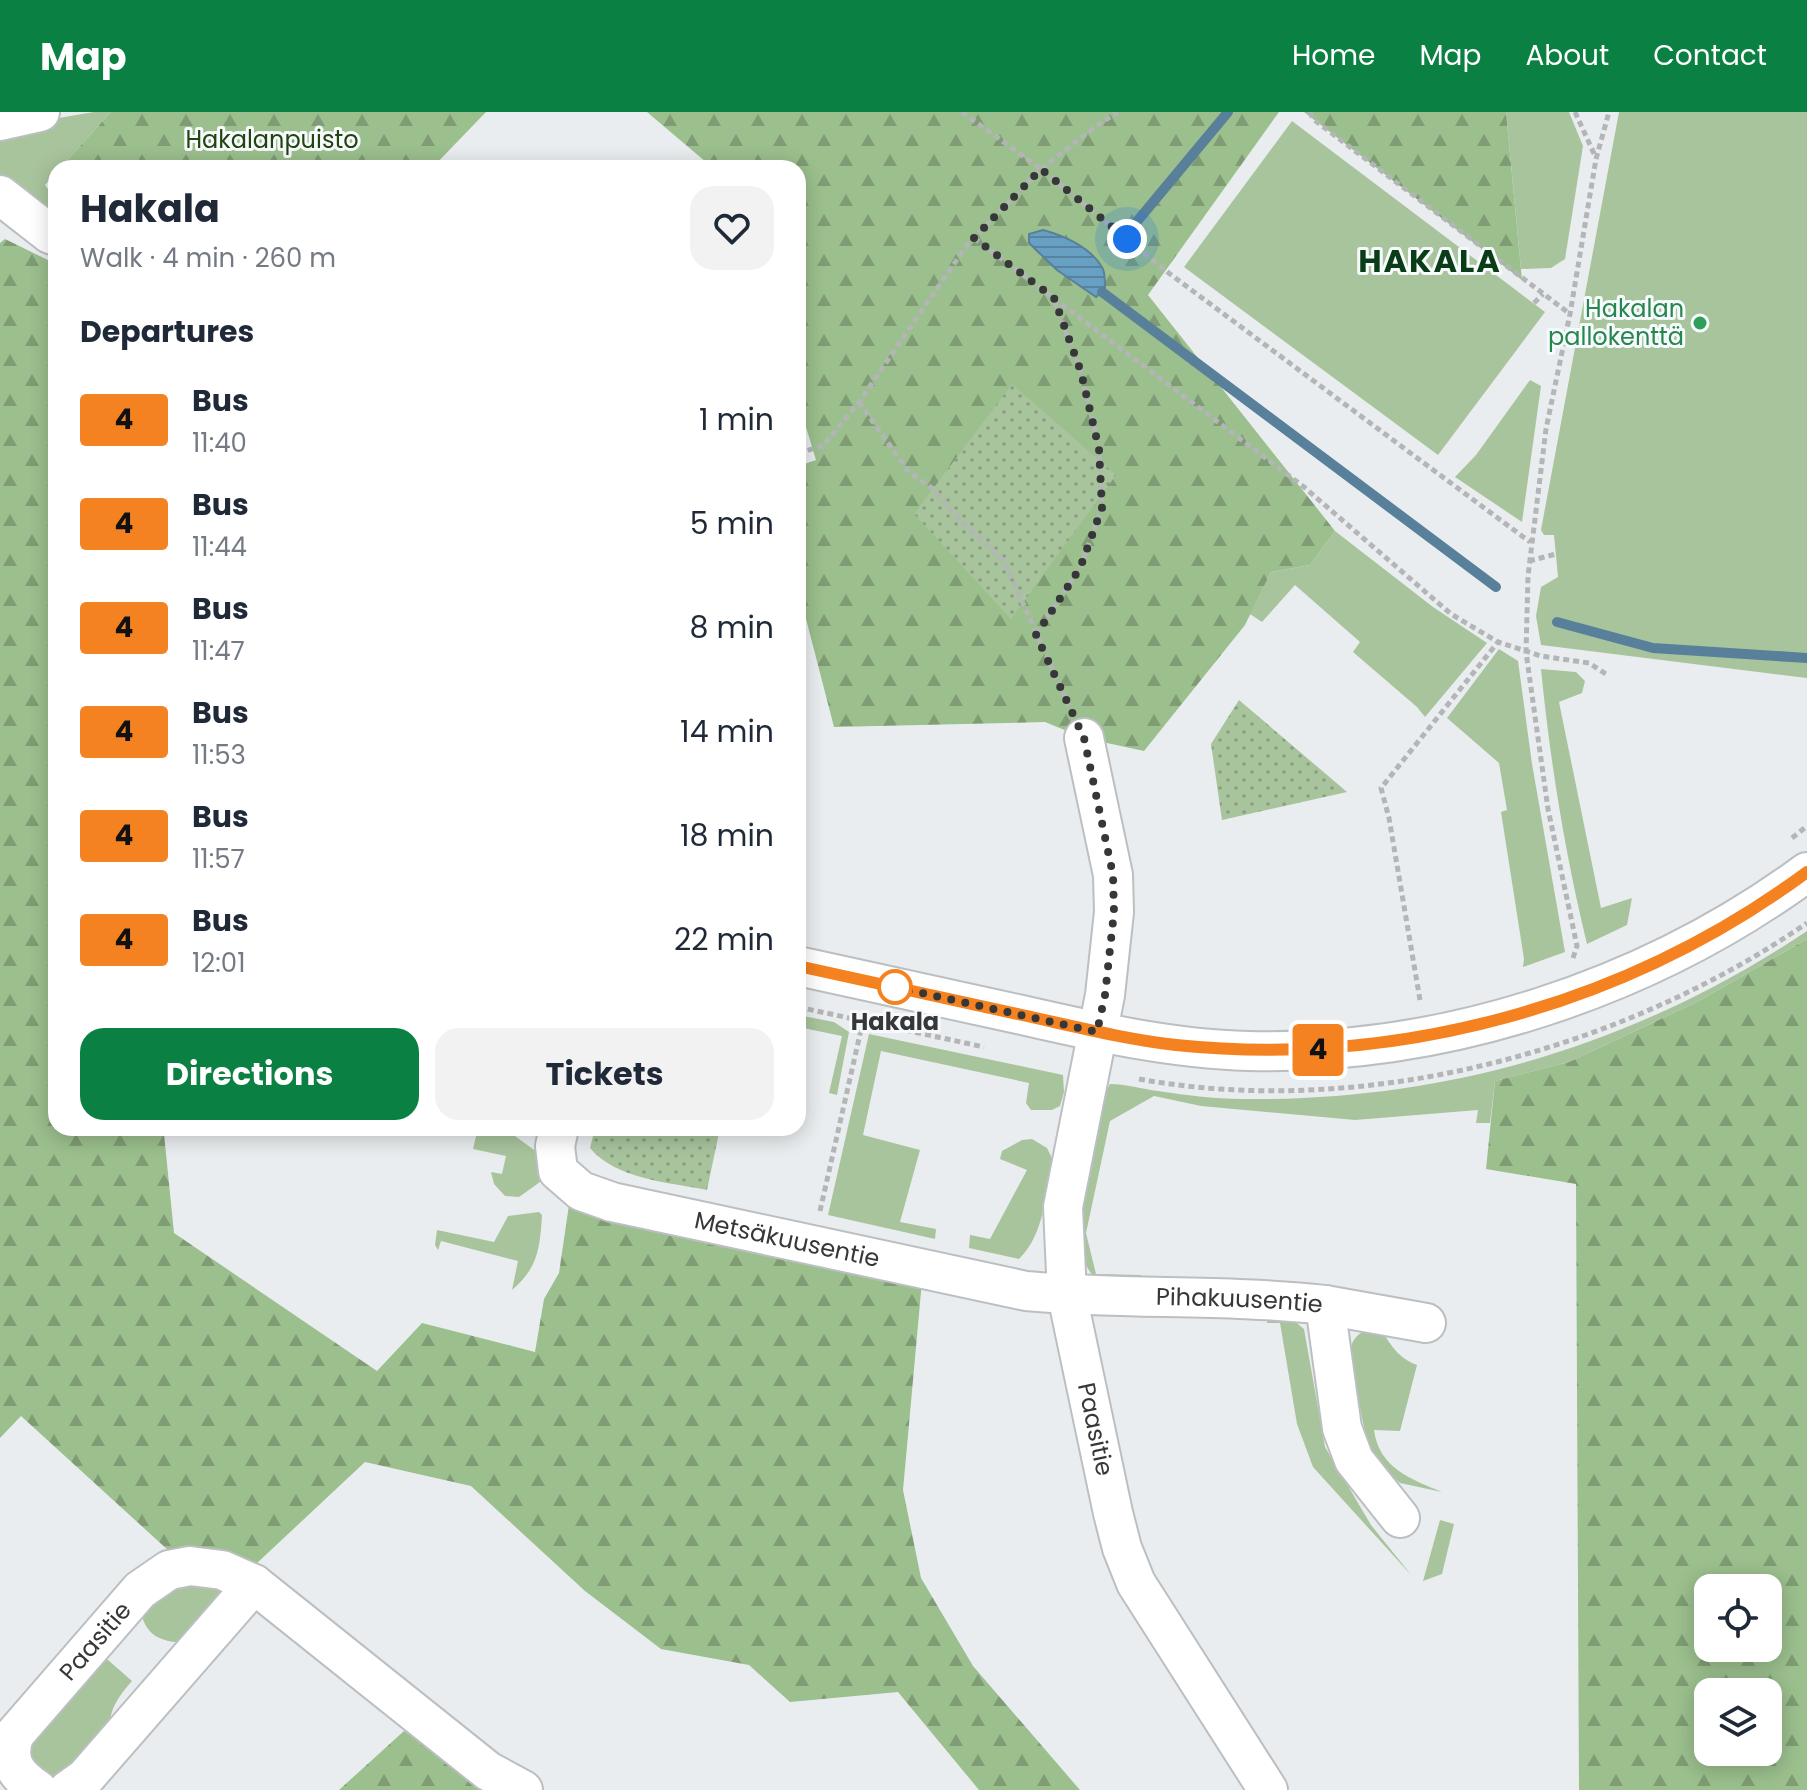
<!DOCTYPE html>
<meta charset="utf-8">
<style>
body{margin:0;font-family:Poppins,sans-serif;background:#f2f2f3;color:#1f2937;height:100vh;display:flex;flex-direction:column;font-size:30px;white-space:nowrap}
*{box-sizing:border-box;margin:0}
p{font-size:26px;color:#747a83}
.icon{flex:none;width:44px;height:44px;fill:none;stroke:currentColor;stroke-width:2;stroke-linecap:round;stroke-linejoin:round}
.map{position:relative;flex:1;overflow:hidden}
.sheet{position:absolute;left:48px;top:48px;width:758px;height:976px;display:flex;flex-direction:column;background:#fff;border-radius:24px;box-shadow:0 4px 20px #0003}
.sheet>*{flex:none}
.badge{padding:0 16px;border-radius:6px;font-size:28px;line-height:52px}
.tools{position:absolute;left:1694px;top:1462px;display:grid;gap:16px}
.tools a{display:grid;place-items:center;width:88px;height:88px;border-radius:16px;background:#fff;box-shadow:0 4px 20px #0003;font-size:40px}
.you{position:absolute;width:40px;height:40px;margin:-20px;border:6px solid #fff;border-radius:50%;background:#1a73e8;box-shadow:0 0 0 12px #1a73e833}
.map>.badge{position:absolute;translate:-50% -50%;box-shadow:0 0 0 4px #fff}
h2{padding:0 32px;font-size:30px;line-height:72px}
.round{display:grid;place-items:center;flex:none;width:84px;height:84px;border-radius:24px;background:#f2f2f3}
.headline{display:flex;align-items:center;justify-content:space-between;height:136px;padding:0 32px}
h1{font-size:38px;font-weight:700;line-height:60px}
.action{display:flex;gap:16px;margin-top:auto;padding:16px 32px}
.action a{flex:1;height:92px;border-radius:24px;background:#0b8043;color:#fff;font-size:32px;font-weight:700;line-height:92px;text-align:center}
.action a+a{background:#f2f2f3;color:#1f2937}
ul{padding:0;list-style:none}
li{display:flex;align-items:center;gap:24px;height:104px;padding:0 32px}
li div{flex:1}
li b{display:block;font-size:30px}
li em{font-style:normal}
li .badge{min-width:88px;font-weight:700;text-align:center}
header{display:flex;align-items:center;gap:48px;box-sizing:border-box;height:112px;padding:0 40px;background:#0b8043;color:#fff}
header strong{font-size:38px}
nav{display:flex;gap:44px;margin-inline-start:auto;font-size:28px}
.map>svg:first-child{display:block}
</style>
<header>
<strong>Map</strong>
<nav><a>Home</a><a>Map</a><a>About</a><a>Contact</a></nav>
</header>
<div class="map">
<svg width="1807" height="1678" viewBox="0 0 1807 1678">
<defs>
<pattern id="forest-firs" width="22" height="20" patternUnits="userSpaceOnUse" patternTransform="scale(2)"><rect width="22" height="20" fill="#9bbf8d"/><path d="M5 1l3.5 6h-7zM16 11l3.5 6h-7z" fill="#7f9c74"/></pattern>
<pattern id="park-dots" width="8" height="8" patternUnits="userSpaceOnUse" patternTransform="scale(2)"><rect width="8" height="8" fill="#a8c49d"/><path d="M2 2h.1M6 6h.1" fill="none" stroke="#8aa081" stroke-width="1.8" stroke-linecap="round"/></pattern>
<pattern id="water-rules" width="6" height="5" patternUnits="userSpaceOnUse" patternTransform="scale(2)"><rect width="6" height="5" fill="#68a0c4"/><path d="M0 2.5h6" fill="none" stroke="#5683a0"/></pattern>
</defs>
<rect width="100%" height="100%" fill="#eaedef"/>
<!-- green -->
<g fill="#a8c49d">
<path d="M94,0H111L60,56H56V60L45,73L56,88V109L0,64V16Z"/>
<path d="M1506,0H1569L1583,34L1565,147L1551,156L1521,157Z"/>
<path d="M1619,0H1807V566L1541,533L1536,504L1541,475L1558,465L1554,423H1544L1541,418Z"/>
<path d="M1292,9L1545,200L1438,343L1184,155Z"/>
<path d="M1530,268L1541,274L1522,410L1455,365L1476,343Z"/>
<path d="M1335,419L1433,495L1487,531L1425,605L1417,595L1353,540L1360,530L1295,473L1262,510L1250,502L1271,460L1310,453Z"/>
<path d="M1499,537L1518,549L1532,652L1565,840L1523,855L1524,847L1501,700L1507,698L1499,651L1447,606Z"/>
<path d="M1541,557L1576,560L1585,569L1582,581L1559,590L1601,796L1632,786L1627,813L1587,832C1565,741 1550,649 1541,557Z"/>
<path d="M1807,819V827L1699,889L1569,950L1495,969L1490,1011H1476L1478,998L1355,1008L1201,994L1154,984L1110,1009L1086,1121L1096,1162L1141,1163L1139,1173C1127,1171 1106,1172 1096,1166C1062,1142 1095,1022 1102,985L1110,972C1126,972 1142,977 1158,979C1185,983 1214,987 1242,987C1448,989 1636,933 1807,819Z"/>
<path d="M798,903L834,910L849,920L837,983L829,981L842,924L798,915Z"/>
<path d="M869,922L1063,963L1064,980L1060,994L1052,998H1031L1026,991L1029,971L881,939L863,1023L920,1038L900,1110L936,1117L935,1127L828,1103Z"/>
<path d="M478,1016H504L537,1040L536,1048L540,1070L519,1085L505,1084L494,1072L491,1060L502,1062L506,1044L473,1037Z"/>
<path d="M1032,1027L1047,1036L1052,1046C1046,1079 1045,1122 1019,1147L969,1136L970,1123L990,1127L1027,1058L1000,1047L1002,1039L1022,1028Z"/>
<path d="M539,1100L542,1103C540,1136 538,1156 512,1178L518,1149L441,1129L438,1138L435,1133L437,1118L494,1130L508,1104Z"/>
<path d="M1269,1203L1293,1208L1304,1217L1325,1335L1371,1413L1412,1464L1313,1355L1297,1312L1280,1211H1267Z"/>
<path d="M1367,1218L1384,1222C1392,1236 1402,1248 1417,1253L1400,1319L1374,1318C1379,1356 1411,1367 1442,1380L1400,1371L1370,1344L1349,1243C1351,1231 1355,1222 1367,1218Z"/>
<path d="M1440,1408L1454,1412L1442,1462L1423,1469Z"/>
<path d="M217,1468L225,1482L186,1531C159,1530 144,1523 140,1495L160,1473Z"/>
<path d="M100,1541L132,1569C118,1585 110,1596 109,1617L63,1665L52,1667L34,1662L24,1628Z"/>
</g>
<!-- forest -->
<g fill="url(#forest-firs)" fill-rule="evenodd">
<path d="M111,0H486L432,56H60Z"/>
<path d="M647,0H1279L1148,183L1335,419L1310,453L1271,460L1245,513L1144,639L1084,626L1045,610L834,615L798,476V354L816,348L798,289V153L804,133L798,128V56H713Z"/>
<path d="M1304,0H1506L1522,168Z"/>
<path d="M5,127L56,152V1016H157L164,1022L174,1121L377,1259L422,1211L535,1240L544,1187L559,1161L569,1093L922,1169L903,1378L921,1466L973,1554L1080,1678H979L898,1580L790,1590L749,1553L661,1537L585,1479L471,1374L365,1350L256,1452C222,1440 207,1432 169,1439L21,1304L0,1326V131Z"/>
<path d="M1807,827V1678H1579L1576,1072L1486,1057L1495,969L1569,950L1699,889ZM1708,1476H1768V1536H1708ZM1708,1580H1768V1640H1708Z"/>
<path d="M404,1619L455,1653L483,1678H339Z"/>
</g>
<!-- park -->
<g fill="url(#park-dots)">
<path d="M1012,272L1116,363L1011,507L914,402Z"/>
<path d="M1239,588L1347,680L1222,708L1211,632Z"/>
<path d="M595,1016H720L707,1078C669,1070 617,1068 590,1036Z"/>
</g>
<!-- water -->
<path fill="url(#water-rules)" stroke="#59809a" stroke-width="2" d="M1043,118C1065,124 1092,136 1103,157C1105,162 1105,171 1105,177L1096,185L1057,158L1029,131V122Z"/>
<g fill="none" stroke-linecap="round" stroke-linejoin="round">
<!-- stream -->
<g stroke="#59809a" stroke-width="10">
<path d="M1134,113L1228,0"/>
<path d="M1102,180L1496,475"/>
<path d="M1557,510L1653,536L1807,546"/>
</g>
<!-- minor casing -->
<g stroke="#bcbfc1" stroke-width="42">
<g id="minor">
<path d="M0,9L40,0"/>
<path d="M0,83L50,122L56,124"/>
<path id="s1" d="M1084,626L1113,763L1114,800L1105,883L1063,1095L1067,1183L1113,1401L1122,1436L1136,1471L1268,1678"/>
<path d="M798,854C873,870 947,887 1022,903C1096,920 1172,937 1248,939C1445,944 1649,876 1807,760"/>
<path id="s2" d="M559,1016L555,1034L558,1059L581,1079L612,1090L1026,1179C1125,1188 1226,1182 1325,1193L1342,1316L1354,1348L1400,1406"/>
<path d="M1325,1193L1426,1211"/>
<path id="s3" d="M38,1678C15,1663 5,1648 15,1622L140,1478L169,1458L190,1454L222,1458L254,1472L488,1659L523,1678"/>
<path d="M68,1678L85,1666L254,1472"/>
</g>
</g>
<!-- path -->
<g stroke="#b3b5b7" stroke-width="5" stroke-dasharray="6 4" stroke-linecap="butt">
<path d="M962,0L1041,57L1170,162L1530,430"/>
<path d="M1310,0L1313,7L1570,202"/>
<path d="M1575,0L1596,46"/>
<path d="M974,126L1304,375L1451,502L1498,530L1541,544L1589,551L1609,564"/>
<path d="M1534,191L1543,182"/>
<path d="M859,290L908,359L933,377L952,400L1004,449L1070,596"/>
<path d="M798,341L823,334L859,290L967,133L1041,57L1096,14L1118,0"/>
<path d="M1529,449L1556,442"/>
<path d="M1036,522L1080,456L1102,396L1099,337L1081,260L1054,188"/>
<path d="M1792,726L1807,714"/>
<path d="M1573,846L1577,834L1548,697L1526,540L1528,464L1546,317L1570,202L1596,47L1609,0"/>
<path d="M1420,888L1389,706L1381,676L1498,530"/>
<path d="M798,895L984,935"/>
<path d="M1139,967C1363,1008 1621,939 1807,811"/>
<path d="M820,1099L863,909"/>
</g>
<!-- minor -->
<use href="#minor" stroke="#fff" stroke-width="38"/>
</g>
<g fill="none" stroke-linecap="round" stroke-linejoin="round">
<!-- line casing -->
<g stroke="#fff" stroke-width="18">
<path id="line" d="M798,854C873,870 947,887 1022,903C1073,914 1124,927 1176,933C1399,956 1627,893 1807,760"/>
</g>
<!-- line -->
<use href="#line" stroke="#f58220" stroke-width="12"/>
<!-- walk -->
<path stroke="#363738" stroke-width="8" stroke-dasharray="0 14.4" d="M895,875L1097,920L1105,883L1114,800L1113,763L1084,626L1036,523L1080,456L1102,396L1099,337L1081,260L1054,186L974,126L1041,57L1127,127"/>
</g>
<!-- markers -->
<circle fill="#2e9e5b" stroke="#f7fafc" stroke-width="3" cx="1700" cy="211" r="8"/>
<circle fill="#fff" stroke="#f58220" stroke-width="4" cx="895" cy="875" r="16"/>
<g text-anchor="middle" stroke-width="6" stroke-linejoin="round" paint-order="stroke">
<!-- park labels -->
<g font-size="24" fill="#214411" stroke="#f7fafc">
<text x="272" y="36">Hakalanpuisto</text>
</g>
<!-- leisure labels -->
<g font-size="24" fill="#27864d" stroke="#f7fafc" text-anchor="end">
<text x="1684" y="205">Hakalan<tspan x="1684" dy="28">pallokenttä</tspan></text>
</g>
<!-- stop labels -->
<g font-size="24" font-weight="bold" fill="#363738" stroke="#f7fafc">
<text x="895" y="918">Hakala</text>
</g>
<!-- street labels -->
<g font-size="24" fill="#363738" stroke="#f7fafc">
<text dy="8" stroke="none"><textPath href="#s2" startOffset="286">Metsäkuusentie</textPath></text>
<text dy="8" stroke="none"><textPath href="#s2" startOffset="744">Pihakuusentie</textPath></text>
<text dy="8" stroke="none"><textPath href="#s1" startOffset="702">Paasitie</textPath></text>
<text dy="8" stroke="none"><textPath href="#s3" startOffset="190">Paasitie</textPath></text>
</g>
<!-- district labels -->
<g font-size="32" font-weight="bold" letter-spacing="2" fill="#0b3c18" stroke="#f7fafc">
<text x="1430" y="160">HAKALA</text>
</g>
</g>
</svg>
<div class="tools">
<a><svg class="icon" aria-label="locate" viewBox="0 0 24 24"><circle cx="12" cy="12" r="6"/><path d="M12 2v4M12 18v4M2 12h4M18 12h4"/></svg></a>
<a><svg class="icon" aria-label="layers" viewBox="0 0 24 24"><path d="M12 4l9 5-9 5-9-5zM3 14l9 5 9-5"/></svg></a>
</div>
<div class="you" style="left:1127px;top:127px"></div>
<b class="badge" style="left:1318px;top:938px;background:#f58220;color:#111">4</b>
<section class="sheet">
<div class="headline"><div><h1>Hakala</h1><p>Walk · 4 min · 260 m</p></div><a class="round"><svg class="icon" aria-label="heart" viewBox="0 0 24 24"><path d="M12 20l-8-8c-3-5 5-10 8-4 3-6 11-1 8 4z"/></svg></a></div>
<h2>Departures</h2>
<ul>
<li><span class="badge" style="background:#f58220;color:#111">4</span><div><b>Bus</b><p>11:40</p></div><em>1 min</em></li>
<li><span class="badge" style="background:#f58220;color:#111">4</span><div><b>Bus</b><p>11:44</p></div><em>5 min</em></li>
<li><span class="badge" style="background:#f58220;color:#111">4</span><div><b>Bus</b><p>11:47</p></div><em>8 min</em></li>
<li><span class="badge" style="background:#f58220;color:#111">4</span><div><b>Bus</b><p>11:53</p></div><em>14 min</em></li>
<li><span class="badge" style="background:#f58220;color:#111">4</span><div><b>Bus</b><p>11:57</p></div><em>18 min</em></li>
<li><span class="badge" style="background:#f58220;color:#111">4</span><div><b>Bus</b><p>12:01</p></div><em>22 min</em></li>
</ul>
<div class="action"><a>Directions</a><a>Tickets</a></div>
</section>
</div>
